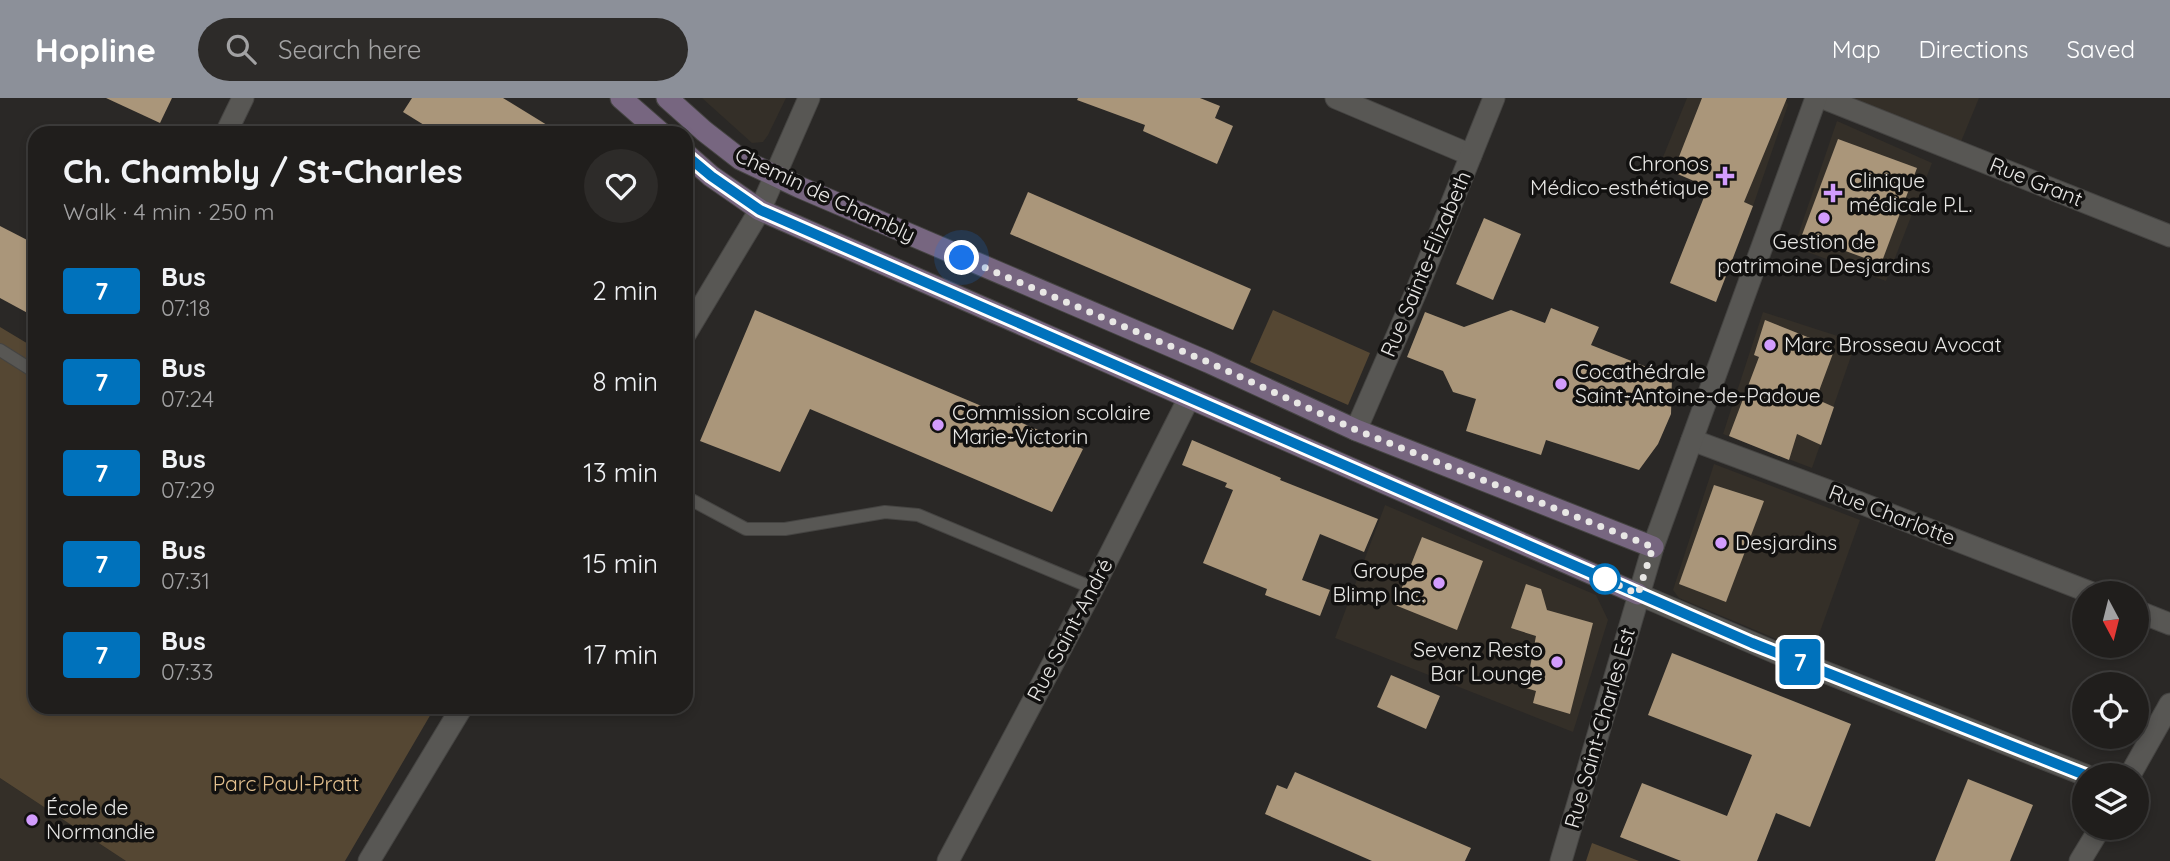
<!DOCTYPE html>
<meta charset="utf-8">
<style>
body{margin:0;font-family:Quicksand,sans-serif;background:#2d2b29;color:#f1f3f6;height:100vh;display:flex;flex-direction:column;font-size:26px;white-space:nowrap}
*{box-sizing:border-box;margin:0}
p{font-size:23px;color:#a2a2a3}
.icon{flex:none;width:38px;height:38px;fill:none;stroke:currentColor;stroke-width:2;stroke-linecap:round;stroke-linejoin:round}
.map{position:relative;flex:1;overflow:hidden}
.drawer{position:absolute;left:28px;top:28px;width:665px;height:588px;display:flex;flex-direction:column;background:#201e1c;border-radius:21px;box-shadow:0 4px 10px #0003,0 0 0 2px #3d3c3b}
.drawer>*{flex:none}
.badge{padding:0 14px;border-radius:5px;font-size:24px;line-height:46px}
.needle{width:46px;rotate:173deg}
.fabs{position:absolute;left:2072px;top:483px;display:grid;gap:14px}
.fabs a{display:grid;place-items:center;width:77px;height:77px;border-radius:50%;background:#201e1c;box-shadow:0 4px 10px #0003,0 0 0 2px #3d3c3b;font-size:35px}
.you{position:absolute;width:35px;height:35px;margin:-18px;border:5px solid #fff;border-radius:50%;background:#1a73e8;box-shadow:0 0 0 10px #1a73e833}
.map>.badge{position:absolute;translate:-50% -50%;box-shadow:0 0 0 4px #fff}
.round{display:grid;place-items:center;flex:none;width:74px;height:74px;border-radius:37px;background:#2d2b29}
.head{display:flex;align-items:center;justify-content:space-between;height:119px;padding:0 35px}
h1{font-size:33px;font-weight:800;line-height:52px}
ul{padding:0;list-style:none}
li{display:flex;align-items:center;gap:21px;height:91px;padding:0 35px}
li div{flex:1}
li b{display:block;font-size:26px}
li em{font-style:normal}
li .badge{min-width:77px;font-weight:700;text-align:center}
header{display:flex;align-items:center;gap:42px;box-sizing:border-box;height:98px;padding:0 35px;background:#8c9099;color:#fff}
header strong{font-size:33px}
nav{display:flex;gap:38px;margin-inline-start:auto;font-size:24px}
.search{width:490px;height:63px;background:#2d2b29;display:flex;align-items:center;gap:18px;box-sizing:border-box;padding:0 24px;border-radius:38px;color:#a2a2a3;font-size:26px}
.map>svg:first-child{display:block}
</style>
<header>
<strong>Hopline</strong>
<div class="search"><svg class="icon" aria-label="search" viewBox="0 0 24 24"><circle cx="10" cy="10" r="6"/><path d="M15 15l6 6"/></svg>Search here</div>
<nav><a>Map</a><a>Directions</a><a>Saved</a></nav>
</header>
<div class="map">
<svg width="2170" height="763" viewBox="0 0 2170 763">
<rect width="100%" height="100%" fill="#2a2826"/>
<!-- built -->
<g fill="#342f28">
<path d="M702,0H786L768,37L763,44L752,45Z"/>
<path d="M1687,0H1785L1788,7L1753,108L1659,69Z"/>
<path d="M1852,0H1979L1960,46Z"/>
<path d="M1837,23L1932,65L1886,183L1794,149Z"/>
<path d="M1763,214L1856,244L1812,370L1723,336Z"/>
<path d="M1714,366L1860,422L1812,556L1679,500L1673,492Z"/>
<path d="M1385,407L1596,497L1608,522L1573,634L1335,540Z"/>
<path d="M0,680L126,763H0Z"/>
</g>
<!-- green -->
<g fill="#554733">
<path d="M1273,212L1370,255L1348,307L1250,264Z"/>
<path d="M0,229L35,250V609H435L345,763H126L0,680Z"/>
<path d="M1592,745L1639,763H1586Z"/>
</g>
<!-- building -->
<g fill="#aa967a">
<path d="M106,0H172L160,25Z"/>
<path d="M412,0H503L560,35H437L403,14Z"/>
<path d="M1078,0H1200L1220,8L1215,20L1233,28L1217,66L1143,33L1145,27L1077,2Z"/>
<path d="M1702,0H1787L1744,104L1753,108L1716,204L1670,185L1708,89L1673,74Z"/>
<path d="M1838,41L1917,70L1881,166L1802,137Z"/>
<path d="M1028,94L1251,191L1233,232L1010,136Z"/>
<path d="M1484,120L1521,136L1493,202L1456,186Z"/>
<path d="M0,128L35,146V219L0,200Z"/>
<path d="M1551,210L1599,229L1591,247L1672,279L1671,316L1658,346L1639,372L1546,342L1541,357L1466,333L1476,301L1453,294L1443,273L1407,259L1425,214L1464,229L1511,212L1545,225Z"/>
<path d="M755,212L1083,351L1052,414L810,311L780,374L700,343Z"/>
<path d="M1765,222L1835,250L1816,301L1834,309L1821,347L1797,336L1789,362L1729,338L1759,259L1754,257Z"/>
<path d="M1192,342L1281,380L1280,382L1378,421L1364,454L1320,436L1302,482L1330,492L1320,518L1265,497L1267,491L1203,465L1233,392L1225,389L1227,385L1182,367Z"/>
<path d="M1714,387L1764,403L1726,504L1679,486Z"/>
<path d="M1422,439L1483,463L1457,532L1395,507Z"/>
<path d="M1526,486L1541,491L1547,512L1593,525L1570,616L1533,605L1536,593L1526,590L1536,538L1511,530Z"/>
<path d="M1672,555L1851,626L1810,729L1776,715L1757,763H1681L1620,739L1642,685L1727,718L1752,657L1648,617Z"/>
<path d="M1391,577L1440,598L1426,631L1377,609Z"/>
<path d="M1295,674L1471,750L1465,763H1372L1265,716L1277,687L1287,691Z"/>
<path d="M1968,681L2033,707L2010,763H1935Z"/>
</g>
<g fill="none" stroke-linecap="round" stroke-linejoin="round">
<!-- service casing -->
<g stroke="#454442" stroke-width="14">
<g id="service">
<path d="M0,252L35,274"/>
<path d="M686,399L746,431H785L885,414L918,417L1093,490"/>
</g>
</g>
<!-- minor casing -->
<g stroke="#454442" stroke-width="23">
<g id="minor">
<path d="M1336,0L1471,57"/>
<path d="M1823,0L2170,138"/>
<path d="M226,35L243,0"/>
<path d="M686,235L760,112"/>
<path d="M1356,332L1416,194L1494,0"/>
<path d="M1692,342L1840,397L2092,495"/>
<path d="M1638,496L1774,554L2085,677"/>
<path d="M2137,513L2170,526"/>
<path d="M369,763L462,609"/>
<path d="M948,763L1093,490L1189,300"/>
</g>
</g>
<!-- tertiary casing -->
<g stroke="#454442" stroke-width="23">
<g id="tertiary">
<path d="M760,112L809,0"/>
<path d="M2130,677L2170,606"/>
<path d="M1561,763L1653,449L1816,0"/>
<path d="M2080,763L2100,730"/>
</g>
</g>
<!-- secondary casing -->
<g stroke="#454442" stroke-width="23">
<g id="secondary">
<path d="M621,0L661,35"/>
<path d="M667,0L704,33L740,61L799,89L1208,264L1356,332L1653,449"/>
<path d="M686,56L711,78L760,112L1638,496"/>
</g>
</g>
<!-- service -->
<use href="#service" stroke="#585754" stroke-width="12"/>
<!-- minor -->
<use href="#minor" stroke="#585754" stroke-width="21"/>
<!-- tertiary -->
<use href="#tertiary" stroke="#585754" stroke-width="21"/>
<!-- secondary -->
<use href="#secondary" stroke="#776680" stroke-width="21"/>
</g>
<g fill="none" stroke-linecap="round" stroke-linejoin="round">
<!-- line casing -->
<g stroke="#fff" stroke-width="16">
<path id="line" d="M686,57L711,78L760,112L1752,545L2085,677"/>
</g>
<!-- line -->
<use href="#line" stroke="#0072bc" stroke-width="10"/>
<!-- walk -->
<path stroke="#e8e7e5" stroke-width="7" stroke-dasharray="0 12.6" d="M962,160L1208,264L1356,332L1653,449L1638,496L1605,481"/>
</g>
<!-- markers -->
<g fill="#d29cfd" stroke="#121110" stroke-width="2.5">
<path d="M1721.5 67.5h7v7h7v7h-7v7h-7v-7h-7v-7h7z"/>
<path d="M1829.5 84.5h7v7h7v7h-7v7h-7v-7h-7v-7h7z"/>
<circle cx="1824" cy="120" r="7"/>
<circle cx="1770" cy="247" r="7"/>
<circle cx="1561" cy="286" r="7"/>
<circle cx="938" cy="327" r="7"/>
<circle cx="1721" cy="445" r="7"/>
<circle cx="1439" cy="485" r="7"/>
<circle cx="1557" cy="564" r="7"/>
<circle cx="32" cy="722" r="7"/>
</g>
<circle fill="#fff" stroke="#0072bc" stroke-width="3.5" cx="1605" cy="481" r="14"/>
<g text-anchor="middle" stroke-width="7" stroke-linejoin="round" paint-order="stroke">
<!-- poi labels -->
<g font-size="21" fill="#e8e7e5" stroke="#121110" text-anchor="start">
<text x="1709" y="73" text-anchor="end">Chronos<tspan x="1709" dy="24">Médico-esthétique</tspan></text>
<text x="1849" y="90">Clinique<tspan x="1849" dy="24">médicale P.L.</tspan></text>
<text x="1824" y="151" text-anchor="middle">Gestion de<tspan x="1824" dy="24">patrimoine Desjardins</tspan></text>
<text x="1784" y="254">Marc Brosseau Avocat</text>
<text x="1575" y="281">Cocathédrale<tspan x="1575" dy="24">Saint-Antoine-de-Padoue</tspan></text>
<text x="952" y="322">Commission scolaire<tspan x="952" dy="24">Marie-Victorin</tspan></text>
<text x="1735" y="452">Desjardins</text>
<text x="1425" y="480" text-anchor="end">Groupe<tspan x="1425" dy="24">Blimp Inc.</tspan></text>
<text x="1543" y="559" text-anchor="end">Sevenz Resto<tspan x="1543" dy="24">Bar Lounge</tspan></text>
<text x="46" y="717">École de<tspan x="46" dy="24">Normandie</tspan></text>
</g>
<!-- street labels -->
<g font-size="21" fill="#e8e7e5" stroke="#121110">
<text transform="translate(2036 84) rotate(22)" y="7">Rue Grant</text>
<text transform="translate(825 97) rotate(25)" y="7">Chemin de Chambly</text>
<text transform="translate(1426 166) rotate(-67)" y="7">Rue Sainte-Élizabeth</text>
<text transform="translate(1892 417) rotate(21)" y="7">Rue Charlotte</text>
<text transform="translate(1070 532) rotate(-62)" y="7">Rue Saint-André</text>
<text transform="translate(1600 630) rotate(-74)" y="7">Rue Saint-Charles Est</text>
</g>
<!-- park labels -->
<g font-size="21" fill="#e3c08f" stroke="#121110">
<text x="286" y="693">Parc Paul-Pratt</text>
</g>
</g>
</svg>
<div class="fabs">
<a><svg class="needle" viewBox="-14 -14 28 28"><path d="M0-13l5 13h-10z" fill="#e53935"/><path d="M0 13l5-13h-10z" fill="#a2a2a3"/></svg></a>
<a><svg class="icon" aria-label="locate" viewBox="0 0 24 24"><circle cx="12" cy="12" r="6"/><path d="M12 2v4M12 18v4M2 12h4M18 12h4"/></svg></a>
<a><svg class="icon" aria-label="layers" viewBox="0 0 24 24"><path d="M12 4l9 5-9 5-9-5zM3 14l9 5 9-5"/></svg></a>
</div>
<div class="you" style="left:962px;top:160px"></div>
<b class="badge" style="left:1800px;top:564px;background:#0072bc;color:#fff">7</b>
<section class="drawer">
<div class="head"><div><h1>Ch. Chambly / St-Charles</h1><p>Walk · 4 min · 250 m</p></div><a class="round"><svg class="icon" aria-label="heart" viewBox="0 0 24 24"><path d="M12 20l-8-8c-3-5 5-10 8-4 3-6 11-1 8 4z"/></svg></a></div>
<ul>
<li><span class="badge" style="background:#0072bc;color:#fff">7</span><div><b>Bus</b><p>07:18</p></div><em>2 min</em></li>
<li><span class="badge" style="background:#0072bc;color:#fff">7</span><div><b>Bus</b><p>07:24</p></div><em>8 min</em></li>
<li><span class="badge" style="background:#0072bc;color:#fff">7</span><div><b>Bus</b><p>07:29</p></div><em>13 min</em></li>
<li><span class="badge" style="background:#0072bc;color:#fff">7</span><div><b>Bus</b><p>07:31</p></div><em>15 min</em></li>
<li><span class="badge" style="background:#0072bc;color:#fff">7</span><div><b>Bus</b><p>07:33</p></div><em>17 min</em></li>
</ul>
</section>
</div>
